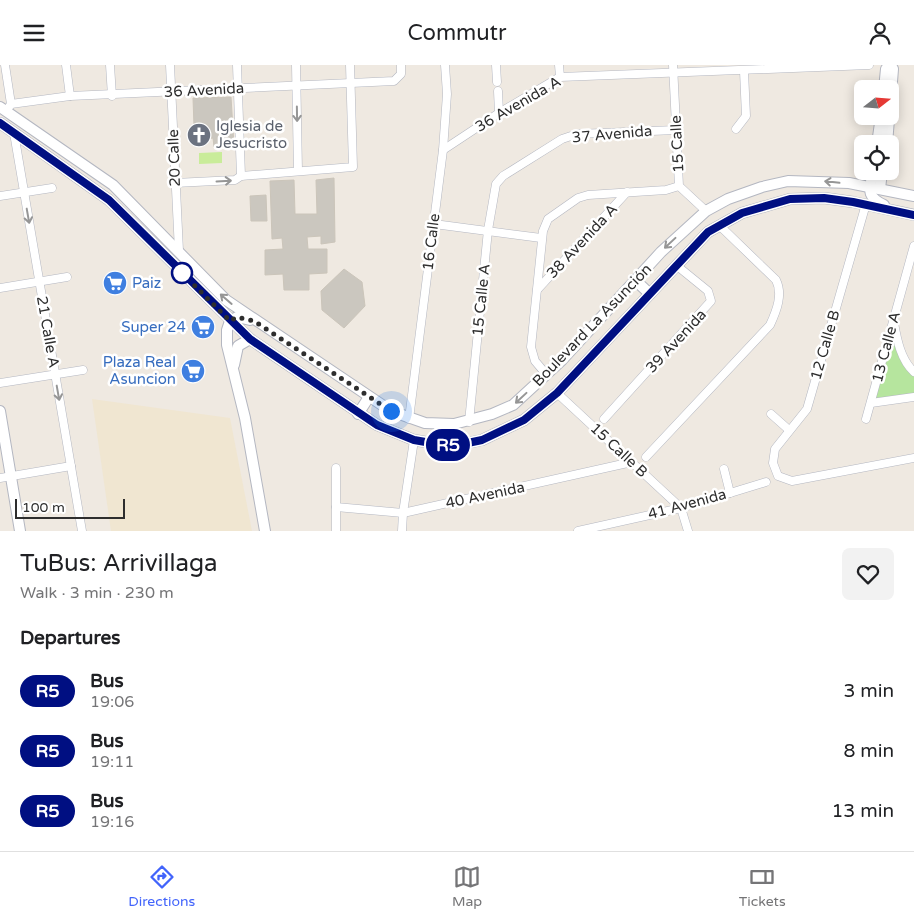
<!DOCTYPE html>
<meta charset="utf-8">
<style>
body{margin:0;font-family:"Varela Round",sans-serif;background:#f2f2f2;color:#202124;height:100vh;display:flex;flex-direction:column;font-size:19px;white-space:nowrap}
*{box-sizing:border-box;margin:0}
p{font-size:16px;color:#757577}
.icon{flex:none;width:28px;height:28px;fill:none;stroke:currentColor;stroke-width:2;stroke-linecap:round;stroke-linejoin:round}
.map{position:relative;height:466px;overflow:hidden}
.side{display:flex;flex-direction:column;background:#fff;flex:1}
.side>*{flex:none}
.badge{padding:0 10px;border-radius:16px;font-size:18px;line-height:32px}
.needle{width:32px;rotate:73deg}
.tools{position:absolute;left:854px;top:15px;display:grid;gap:10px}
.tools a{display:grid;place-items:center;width:45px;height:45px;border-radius:8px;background:#fff;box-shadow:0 2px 12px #0003;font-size:25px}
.scale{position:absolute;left:15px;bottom:12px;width:110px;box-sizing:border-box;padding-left:5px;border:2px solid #2e2e2e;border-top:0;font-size:14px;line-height:18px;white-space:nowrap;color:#2e2e2e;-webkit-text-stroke:4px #fff;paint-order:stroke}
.you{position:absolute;width:25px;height:25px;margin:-12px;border:4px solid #fff;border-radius:50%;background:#1a73e8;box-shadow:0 0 0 8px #1a73e833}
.map>.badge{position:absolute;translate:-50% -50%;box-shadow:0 0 0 2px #fff}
h2{padding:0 20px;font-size:19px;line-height:45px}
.round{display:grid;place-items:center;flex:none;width:52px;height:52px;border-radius:8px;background:#f2f2f2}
.overview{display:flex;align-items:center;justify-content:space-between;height:85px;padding:0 20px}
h1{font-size:24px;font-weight:600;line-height:38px}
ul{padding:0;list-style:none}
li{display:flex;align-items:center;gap:15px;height:60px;padding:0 20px}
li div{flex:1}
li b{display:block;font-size:19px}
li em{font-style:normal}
li .badge{min-width:55px;font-weight:700;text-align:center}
header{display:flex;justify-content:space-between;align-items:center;height:65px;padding:0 20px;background:#fff;font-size:22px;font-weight:600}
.dock{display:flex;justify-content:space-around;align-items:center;height:70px;border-top:1px solid #e0e0e0;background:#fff;font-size:14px;color:#757577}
.dock a{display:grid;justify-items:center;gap:2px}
.dock .current{color:#4264fb}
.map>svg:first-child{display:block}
</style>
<header><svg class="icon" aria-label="menu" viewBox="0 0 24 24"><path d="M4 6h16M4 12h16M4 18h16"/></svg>Commutr<svg class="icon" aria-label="person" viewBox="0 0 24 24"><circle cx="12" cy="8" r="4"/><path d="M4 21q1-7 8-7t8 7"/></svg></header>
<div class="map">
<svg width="914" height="466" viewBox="0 0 914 466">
<rect width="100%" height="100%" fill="#efe9e1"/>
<!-- education -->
<path fill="#f0e6d1" d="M92,334L230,353L252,466H111Z"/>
<!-- green -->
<path fill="#b6e59e" d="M894,268C895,284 901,300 914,311V330L874,335Z"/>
<!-- pitch -->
<path fill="#c9ec9a" d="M222,87V98L199,99V88Z"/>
<!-- building -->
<g fill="#cbc7bf" stroke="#cbc5ba">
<path d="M231,32L234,81L214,82L213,73L191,75L190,62L194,61L193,33Z"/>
<path d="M334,113L335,177L321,179V171L307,172L308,184H327V208L309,209V225H284L283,209L265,210V185L283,184L282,173L272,174L270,116L294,115L295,149H317L316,115Z"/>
<path d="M266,130L267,156H251L250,131Z"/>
<path d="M344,204L362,217L365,241L344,263L322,245L321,226Z"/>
</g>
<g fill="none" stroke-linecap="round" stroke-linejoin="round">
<!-- street casing -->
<g stroke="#b4b7c1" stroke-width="9">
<g id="street">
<path d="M5,0L11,39L9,42"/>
<path d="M66,0L70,31"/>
<path d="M110,0L112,31"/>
<path d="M170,0L179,186"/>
<path d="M237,0L241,111"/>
<path d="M296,0L298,106"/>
<path d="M496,0L497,17"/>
<path d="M559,0L560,12"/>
<path d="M673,0L679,121L706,146"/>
<path d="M498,26L499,48"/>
<path d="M11,39L70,31L394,16L401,9V0"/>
<path d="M736,64L746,51L744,6"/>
<path d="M14,68L82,466"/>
<path d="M443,85L499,48L560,12L869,0"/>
<path d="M175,118L235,115L241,111L353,102L350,0"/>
<path d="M0,131L52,123"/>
<path d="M866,139L807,344L775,384L773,398L778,411L792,416L914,393"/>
<path d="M434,159L541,173"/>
<path d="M0,223L67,212"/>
<path d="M537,225L627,127"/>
<path d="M894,258C897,275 901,295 914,307"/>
<path d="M546,309L535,296L531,282L543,166L548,154L578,133L588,130L666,125L679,121"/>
<path d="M0,318L83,305"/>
<path d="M557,328L681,443L688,466"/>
<path d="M871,338L914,332"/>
<path d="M771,349L789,365"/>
<path d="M409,354L443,85L447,29L445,0"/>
<path d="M604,354L711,236L708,226L676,200"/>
<path d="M866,354L914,181"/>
<path d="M469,357L488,165L496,119L503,111L562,74L577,69L676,65"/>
<path d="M646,392L770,260C777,245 783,229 776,215L719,160"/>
<path d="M724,404L730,428"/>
<path d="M0,413L71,401"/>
<path d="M336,442L403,448L632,397"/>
<path d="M336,466V403"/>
<path d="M402,466L403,448L414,375"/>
<path d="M578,466L681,443L766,417"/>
</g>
</g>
<!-- secondary casing -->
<g stroke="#b4b7c1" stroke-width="12">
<g id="secondary">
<path d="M884,24L886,4L889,0"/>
<path d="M0,42L113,120L226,235L391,346L425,358L454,359L492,349L513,340L562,295L661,187L706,146L728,134L762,122L788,116L849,118L914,131"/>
<path d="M0,58L109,135L250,274L377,360L414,375L437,379L458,380L482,375L524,355L557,328L708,167L742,148L790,134L824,133L853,137L914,150"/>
<path d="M877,79L881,51"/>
<path d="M887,79L893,4L891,0"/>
<path d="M873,106C870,124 865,131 884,140"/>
<path d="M880,124L882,106"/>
<path d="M635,215L650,229"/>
<path d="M250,255L237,252L230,256L227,265V280L245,353L265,466"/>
<path d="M234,300L238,281L250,274"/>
<path d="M0,346L20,466"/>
<path d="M358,349L369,332"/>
<path d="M437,379L440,360"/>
</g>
</g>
<!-- street -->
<use href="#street" stroke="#fff" stroke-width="8"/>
<!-- secondary -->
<use href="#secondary" stroke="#fff" stroke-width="10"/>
</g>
<!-- one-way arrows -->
<defs><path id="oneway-shaft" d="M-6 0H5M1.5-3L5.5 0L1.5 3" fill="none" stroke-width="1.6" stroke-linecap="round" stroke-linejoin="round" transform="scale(1.25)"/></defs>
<g stroke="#969696">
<use href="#oneway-shaft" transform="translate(297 49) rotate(89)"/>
<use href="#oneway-shaft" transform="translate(224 116) rotate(-3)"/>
<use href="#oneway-shaft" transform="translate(832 117) rotate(-174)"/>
<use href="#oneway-shaft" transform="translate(28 151) rotate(80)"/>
<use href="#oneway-shaft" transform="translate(670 178) rotate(137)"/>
<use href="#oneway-shaft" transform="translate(226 234) rotate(-139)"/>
<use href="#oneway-shaft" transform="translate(58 328) rotate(80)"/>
<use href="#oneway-shaft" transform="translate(521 333) rotate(137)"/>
</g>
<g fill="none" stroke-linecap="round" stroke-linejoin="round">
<!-- line casing -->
<g stroke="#fff" stroke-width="11">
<path id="line" d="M0,58L109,135L250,274L377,360L414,375L437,379L458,380L482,375L524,355L557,328L708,167L742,148L790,134L824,133L853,137L914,150"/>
</g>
<!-- line -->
<use href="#line" stroke="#000f82" stroke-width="8"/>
<!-- walk -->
<path stroke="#2e2e2e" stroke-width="5" stroke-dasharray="0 9" d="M182,208L230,256L237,252L254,256L391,346"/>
</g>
<!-- icons -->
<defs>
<g id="church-disc" transform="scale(1.25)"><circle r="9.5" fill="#6b7280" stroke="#fff"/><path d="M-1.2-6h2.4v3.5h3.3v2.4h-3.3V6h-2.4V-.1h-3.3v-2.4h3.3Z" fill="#fff"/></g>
<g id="supermarket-disc" transform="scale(1.25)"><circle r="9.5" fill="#3f7fe0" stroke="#fff"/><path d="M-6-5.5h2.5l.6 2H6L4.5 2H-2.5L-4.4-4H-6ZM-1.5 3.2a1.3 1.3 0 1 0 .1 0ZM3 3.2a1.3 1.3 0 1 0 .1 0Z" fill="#fff"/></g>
</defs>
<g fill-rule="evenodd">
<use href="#church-disc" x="199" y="70"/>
<use href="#supermarket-disc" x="115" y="218"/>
<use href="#supermarket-disc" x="203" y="262"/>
<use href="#supermarket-disc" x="193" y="306"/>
</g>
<!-- markers -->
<circle fill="#fff" stroke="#000f82" stroke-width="2.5" cx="182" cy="208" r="10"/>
<g text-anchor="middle" stroke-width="5" stroke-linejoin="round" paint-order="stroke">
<!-- street labels -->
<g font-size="15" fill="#2e2e2e" stroke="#fff">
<text transform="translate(204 25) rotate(-3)" y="5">36 Avenida</text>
<text transform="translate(518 39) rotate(-30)" y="5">36 Avenida A</text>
<text transform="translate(612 69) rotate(-5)" y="5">37 Avenida</text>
<text transform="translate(677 79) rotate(-93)" y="5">15 Calle</text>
<text transform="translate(174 93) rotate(-92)" y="5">20 Calle</text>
<text transform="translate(582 176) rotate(-47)" y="5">38 Avenida A</text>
<text transform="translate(431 177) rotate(-83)" y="5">16 Calle</text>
<text transform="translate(481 235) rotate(-84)" y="5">15 Calle A</text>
<text transform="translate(592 260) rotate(-46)" y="5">Boulevard La Asunción</text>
<text transform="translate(48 267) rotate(80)" y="5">21 Calle A</text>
<text transform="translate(676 276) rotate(-47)" y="5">39 Avenida</text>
<text transform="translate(825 280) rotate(-74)" y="5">12 Calle B</text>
<text transform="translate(886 282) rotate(-75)" y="5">13 Calle A</text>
<text transform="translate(619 385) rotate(43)" y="5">15 Calle B</text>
<text transform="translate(485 430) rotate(-12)" y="5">40 Avenida</text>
<text transform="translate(687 439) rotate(-15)" y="5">41 Avenida</text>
</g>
<!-- worship labels -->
<g font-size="15" fill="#5b616d" stroke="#fff" text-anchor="start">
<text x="216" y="66">Iglesia de<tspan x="216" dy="17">Jesucristo</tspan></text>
</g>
<!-- shop labels -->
<g font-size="15" fill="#366cbe" stroke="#fff" text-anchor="end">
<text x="132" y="223" text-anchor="start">Paiz</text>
<text x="186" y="267">Super 24</text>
<text x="176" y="302">Plaza Real<tspan x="176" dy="17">Asuncion</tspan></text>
</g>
</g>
</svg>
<div class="tools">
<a><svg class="needle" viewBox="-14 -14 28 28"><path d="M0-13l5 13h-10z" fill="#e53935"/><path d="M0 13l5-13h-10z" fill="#757577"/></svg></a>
<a><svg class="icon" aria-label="locate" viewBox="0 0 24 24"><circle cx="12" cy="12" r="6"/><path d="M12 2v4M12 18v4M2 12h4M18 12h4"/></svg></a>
</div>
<div class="scale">100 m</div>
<div class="you" style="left:391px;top:346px"></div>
<b class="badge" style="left:448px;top:380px;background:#000f82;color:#fff">R5</b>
</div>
<section class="side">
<div class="overview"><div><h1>TuBus: Arrivillaga</h1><p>Walk · 3 min · 230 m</p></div><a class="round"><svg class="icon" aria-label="heart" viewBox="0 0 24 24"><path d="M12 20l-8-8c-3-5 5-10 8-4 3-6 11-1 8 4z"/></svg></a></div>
<h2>Departures</h2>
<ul>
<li><span class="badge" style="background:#000f82;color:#fff">R5</span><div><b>Bus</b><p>19:06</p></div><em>3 min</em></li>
<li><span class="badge" style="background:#000f82;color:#fff">R5</span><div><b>Bus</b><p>19:11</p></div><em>8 min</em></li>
<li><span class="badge" style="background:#000f82;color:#fff">R5</span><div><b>Bus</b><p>19:16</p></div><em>13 min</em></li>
</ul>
</section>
<nav class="dock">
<a class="current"><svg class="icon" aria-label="directions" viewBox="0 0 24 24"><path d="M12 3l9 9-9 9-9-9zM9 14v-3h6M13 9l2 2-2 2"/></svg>Directions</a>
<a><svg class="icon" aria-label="map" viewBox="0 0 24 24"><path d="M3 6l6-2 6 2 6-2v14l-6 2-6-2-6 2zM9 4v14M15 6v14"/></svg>Map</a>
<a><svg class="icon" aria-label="tickets" viewBox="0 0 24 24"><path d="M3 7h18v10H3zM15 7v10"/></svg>Tickets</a>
</nav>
